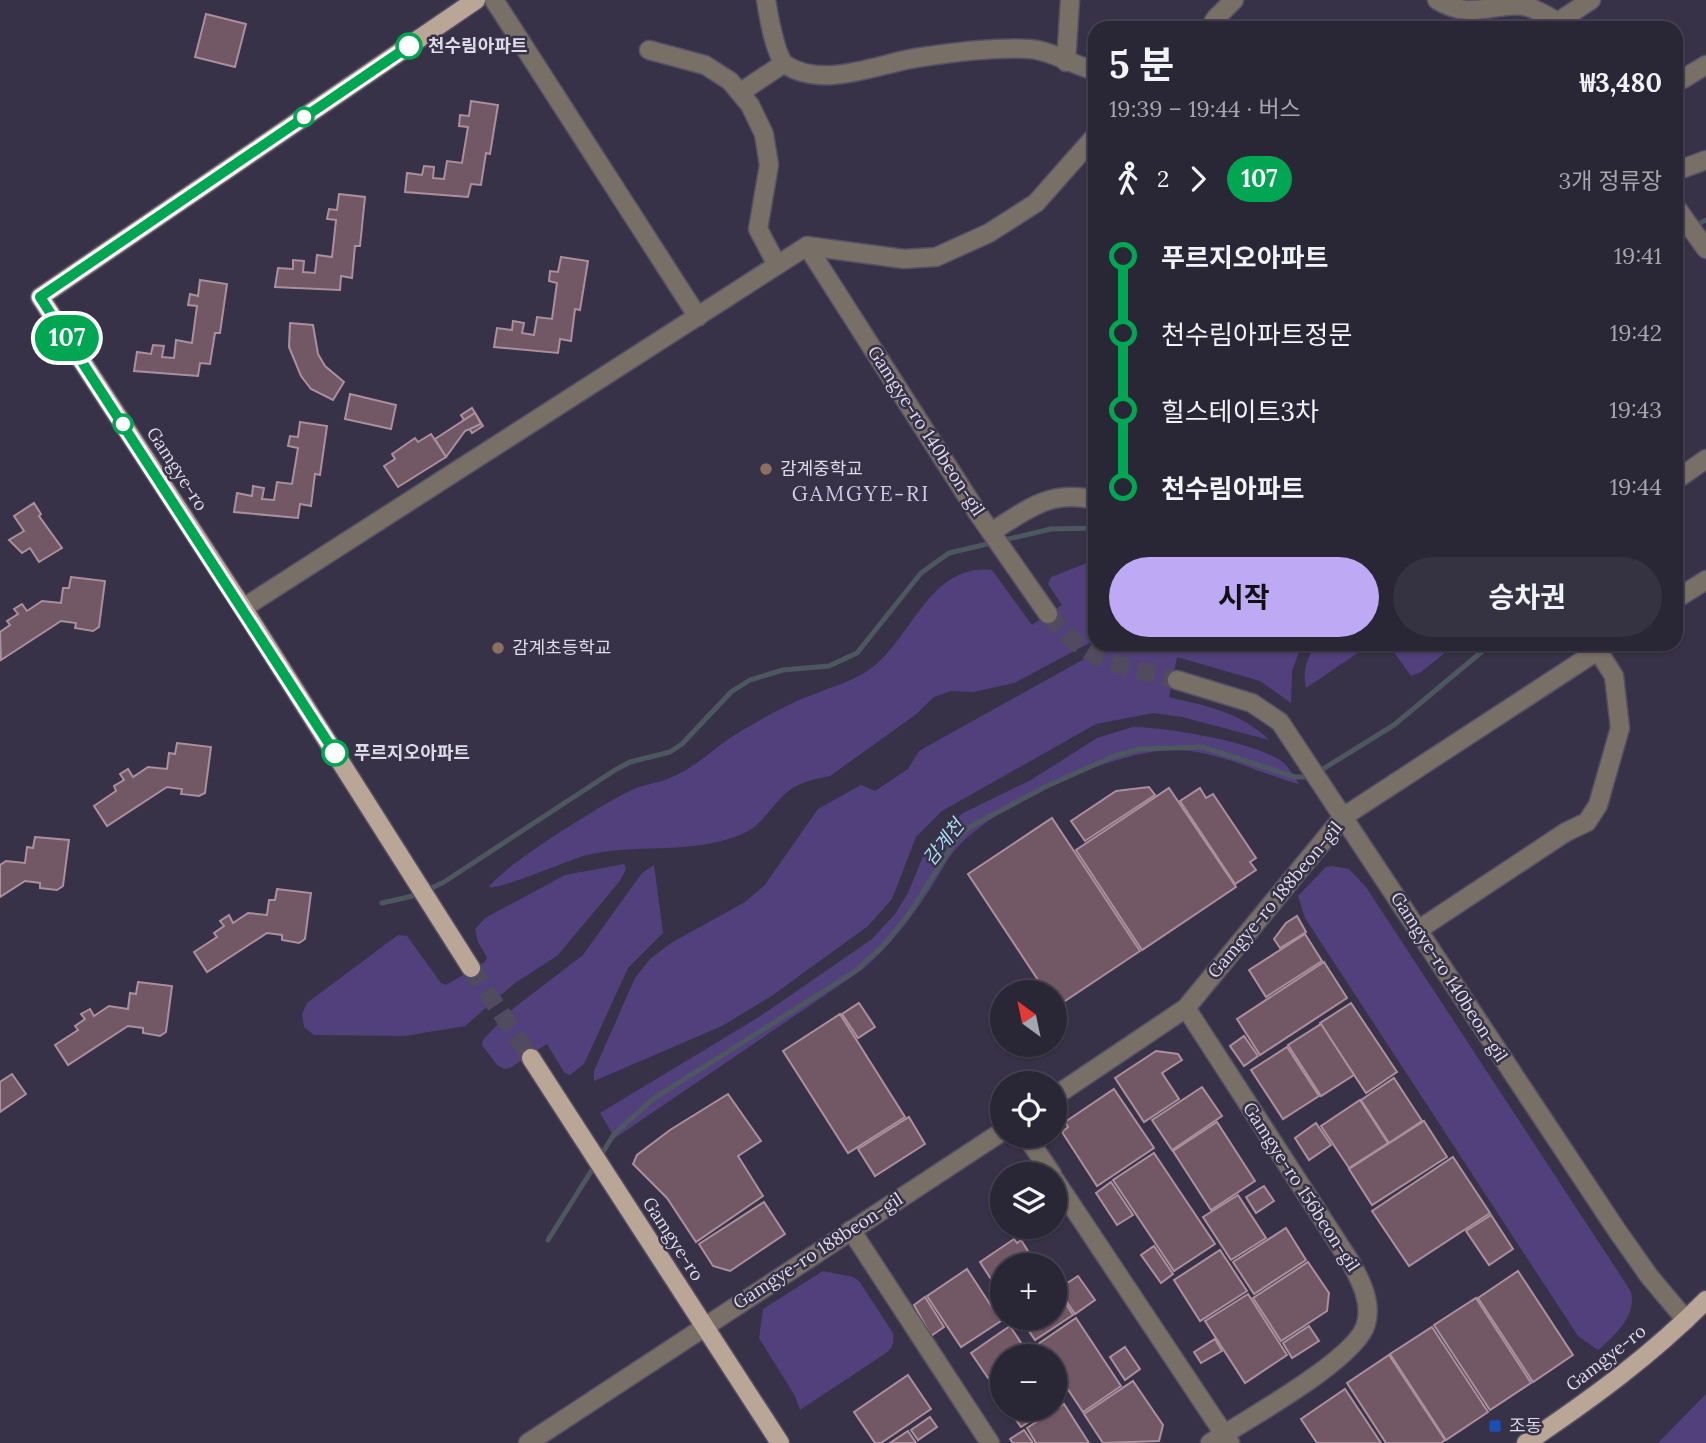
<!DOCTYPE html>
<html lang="ko">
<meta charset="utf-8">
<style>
body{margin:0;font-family:Lora,"Noto Sans KR",serif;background:#353241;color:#f1f3f6;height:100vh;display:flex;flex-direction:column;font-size:26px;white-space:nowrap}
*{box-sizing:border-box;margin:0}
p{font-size:23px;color:#a5a5ad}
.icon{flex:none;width:38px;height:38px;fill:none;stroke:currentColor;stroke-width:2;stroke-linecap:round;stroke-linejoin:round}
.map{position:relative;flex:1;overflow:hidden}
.side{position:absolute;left:1088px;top:21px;width:595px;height:630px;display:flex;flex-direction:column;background:#292635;border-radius:21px;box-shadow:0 2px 5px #0004,0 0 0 2px #454350}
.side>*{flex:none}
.badge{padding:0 14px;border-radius:23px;font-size:24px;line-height:46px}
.needle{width:46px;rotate:327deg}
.fabs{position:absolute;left:990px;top:980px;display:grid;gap:14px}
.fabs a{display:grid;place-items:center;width:77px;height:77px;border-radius:50%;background:#292635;box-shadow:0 2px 5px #0004,0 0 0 2px #454350;font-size:35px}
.map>.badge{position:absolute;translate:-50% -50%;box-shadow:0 0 0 4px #fff}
.legs{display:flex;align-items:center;gap:10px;height:77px;padding:0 21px;font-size:23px}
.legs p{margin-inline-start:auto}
.summary{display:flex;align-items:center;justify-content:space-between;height:119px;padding:0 21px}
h1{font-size:38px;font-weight:700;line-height:52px}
.cta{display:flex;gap:14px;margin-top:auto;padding:14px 21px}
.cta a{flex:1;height:80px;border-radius:42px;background:#bea9f4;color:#111;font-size:28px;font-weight:700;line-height:80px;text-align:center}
.cta a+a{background:#353241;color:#f1f3f6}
ul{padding:0 21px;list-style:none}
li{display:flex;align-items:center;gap:24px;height:77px;font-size:26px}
li i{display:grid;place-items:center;width:10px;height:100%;margin:0 9px;background:currentColor}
li i::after{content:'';width:18px;height:18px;margin:-9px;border:5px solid;border-radius:50%;background:#292635}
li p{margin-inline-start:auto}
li:first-child i{background:linear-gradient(#0000 50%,currentColor 0)}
li:last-child i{background:linear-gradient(currentColor 50%,#0000 0)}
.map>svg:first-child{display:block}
</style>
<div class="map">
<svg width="1706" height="1443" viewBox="0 0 1706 1443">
<rect width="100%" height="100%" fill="#373247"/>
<!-- green -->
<g fill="#52407d">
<path d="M1095,560V640L1014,683L973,692L951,691L934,697L915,715L830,776C815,779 798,782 786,793C769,808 762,827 740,835C687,856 635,842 583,856C567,861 496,891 489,887C504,865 607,801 634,789C646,784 658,783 670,778C697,767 716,746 741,731C764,718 787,704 812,695C831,687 848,683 866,672C911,644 927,563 992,570L1032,625L1062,605L1048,584L1051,577Z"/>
<path d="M1111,644H1302L1292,671L1291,703L1260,681L1177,657L1169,697C1206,706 1241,712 1269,740L1182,717L1153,713L1096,724L942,811L916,837L892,899L868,926L773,995L722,1026L594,1081V1071L635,978L650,959L671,943L745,902L764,886L818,809L861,785L875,791L908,769L919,751Z"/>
<path d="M1316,644H1371L1306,688C1302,670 1307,659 1316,644Z"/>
<path d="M1388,644H1456L1421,672L1411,676Z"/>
<path d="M1133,727C1165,727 1265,743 1286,765C1291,771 1295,778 1299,784C1258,773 1219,751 1176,750C1118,748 993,805 956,849C946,860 939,876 930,889C910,920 890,946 862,970L615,1138L600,1113L759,1017L872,939L895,914L908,893L928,844L963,813L1031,780L1097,738Z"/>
<path d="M624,864L626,869L619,882L557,956L515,983L465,1026L405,1036L314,1035L304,1027L302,1014L307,1003L398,935L407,936L441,983L446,985L485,962L487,957L478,942L475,929L485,918L565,875Z"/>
<path d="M654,865L663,933L628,968L584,1064L570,1075L564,1072L547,1044L510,1068L504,1069L497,1065L482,1045L483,1040L510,1011L583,955L642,873Z"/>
<path d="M1332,866L1349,869L1366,887L1630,1290C1639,1313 1615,1336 1598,1350L1578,1336L1305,918L1298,896L1326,867Z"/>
<path d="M823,1271L853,1277L859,1281L893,1333C894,1343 893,1347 886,1353L800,1410L795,1396L759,1338L763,1309Z"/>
<path d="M1706,1394V1443H1658Z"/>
</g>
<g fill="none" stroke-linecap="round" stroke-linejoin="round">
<!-- stream -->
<g stroke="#4d575f" stroke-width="5">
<path d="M1676,247L1683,232L1706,220"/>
<path d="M382,903L417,895L444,882L615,770L630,762L670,752L682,744L731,692L750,680L783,670L829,666L857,653L921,573L949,553L1051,529L1096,528"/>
<path d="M600,1157L614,1134L653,1099L854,972L882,947L909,914L956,840L968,828L1047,786L1114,756L1140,749L1203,747L1295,777H1310L1394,725L1491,644"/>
<path d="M548,1240L595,1165"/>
</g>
</g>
<!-- building -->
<g fill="#715864" stroke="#aa8f9c" stroke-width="2">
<path d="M206,14L246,24L235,67L195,57Z"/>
<path d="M471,101L498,105L490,154L486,153L481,185L471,184L468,197L405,192L407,173L422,175L424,166L434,167L433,178L444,179L447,161L462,163L468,127L459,126L460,115L469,116Z"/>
<path d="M339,194L365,197L360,246H355L352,278L341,276L340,290L275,287L278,268L293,269V260L304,261L303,272L315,273L317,255L332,257L336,220L327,219L329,209L337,210Z"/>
<path d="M561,257L588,261L580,310L575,309L571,341L560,339L558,353L494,347L497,328L512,330L513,321L524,323L522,333L534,335L537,317L552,319L557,283L549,281L550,271L558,272Z"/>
<path d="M200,280L227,284L220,333H215L210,364L200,363L198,376L134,371L137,352L151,354L153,345L164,346L162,357L174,358L176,340L192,343L197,306L188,305L190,294L198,296Z"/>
<path d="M290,323L313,325L318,354L325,366L344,382L333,400L311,389L301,376L289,347Z"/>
<path d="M350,394L396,405L391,429L345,419Z"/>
<path d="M472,408L483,426L472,433L461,415Z"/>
<path d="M475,413L481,424L465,431L446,457L435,439Z"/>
<path d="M300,422L327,426L320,475L315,474L311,506L300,504L298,518L234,512L237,493L252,496L253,486L264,488L262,499L274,500L277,482L292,484L298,448L288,446L290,436L298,437Z"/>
<path d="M431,434L446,457L398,487L384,466L395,459L392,454L415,438L418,442Z"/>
<path d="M34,503L41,514L39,516L62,548L39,562L30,548L22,553L9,540L24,531L14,516Z"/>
<path d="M71,577L105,581L99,627L93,631L75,628L76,623L61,621L1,660L0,632L10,625L7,621L18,614L14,609L22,604L27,611L42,601L61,603L63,588H69Z"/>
<path d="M177,743L211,747L205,793L199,796L181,794L182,789L167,787L107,826L94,806L116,791L114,786L124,780L120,774L128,769L133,777L148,767L167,769L169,753L175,754Z"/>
<path d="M1149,787L1155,795L1085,841L1071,821L1116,791Z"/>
<path d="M1169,788L1236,887L1142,950L1076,850Z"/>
<path d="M1200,788L1206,798L1213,794L1256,858L1250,862L1256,870L1235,884L1180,801Z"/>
<path d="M1052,818L1140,951L1056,1007L1055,992H1046L968,874Z"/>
<path d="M35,837L69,840L63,886L57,890L40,888V883L25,881L0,897V865L6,861L25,863L27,847L33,848Z"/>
<path d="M277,889L311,893L305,939L299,943L282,940V935L267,933L207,972L194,952L217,937L214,933L224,926L220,921L229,915L233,923L248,913L267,915L269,900H275Z"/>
<path d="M1297,916L1306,932L1280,948L1274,939L1286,923Z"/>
<path d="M1305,934L1322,961L1266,997L1249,970Z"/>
<path d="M1324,962L1347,998L1260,1055L1237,1019Z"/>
<path d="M138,982L172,986L166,1032L160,1036L143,1033V1028L128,1026L68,1065L55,1045L78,1030L75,1026L85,1019L81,1014L90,1009L94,1016L109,1006L128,1009L130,993L136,994Z"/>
<path d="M859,1003L875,1027L858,1038L842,1014Z"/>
<path d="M1351,1003L1397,1072L1366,1093L1320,1023Z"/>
<path d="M840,1014L905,1117L848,1153L783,1051Z"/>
<path d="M1321,1024L1354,1075L1321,1096L1288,1045Z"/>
<path d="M1244,1036L1258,1056L1244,1066L1230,1046Z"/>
<path d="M1287,1047L1319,1096L1283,1119L1251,1070Z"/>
<path d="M1156,1051L1178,1054L1182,1060L1162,1073L1179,1099L1144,1122L1115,1078Z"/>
<path d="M12,1074L26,1094L0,1112V1082Z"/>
<path d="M1394,1078L1422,1121L1389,1143L1361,1100Z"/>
<path d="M1202,1087L1222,1116L1172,1150L1152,1120Z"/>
<path d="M1114,1089L1154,1148L1097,1186L1062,1132L1068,1127L1065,1122Z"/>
<path d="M728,1094L761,1141L738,1156L763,1196L696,1242L667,1198L633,1164L637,1155L670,1130Z"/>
<path d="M1360,1100L1388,1143L1349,1168L1321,1126Z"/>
<path d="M909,1117L925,1144L875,1176L858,1149Z"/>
<path d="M1424,1121L1447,1157L1372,1205L1349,1169Z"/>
<path d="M1217,1122L1255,1181L1211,1210L1173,1151Z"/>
<path d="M1316,1123L1331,1145L1309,1160L1295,1138Z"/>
<path d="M1154,1153L1215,1244L1174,1271L1113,1180Z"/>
<path d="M1453,1157L1490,1213L1409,1266L1372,1211Z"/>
<path d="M1111,1182L1133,1215L1117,1225L1096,1193Z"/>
<path d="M1264,1186L1274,1201L1256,1213L1246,1197Z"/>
<path d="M1238,1195L1266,1238L1231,1260L1203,1217Z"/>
<path d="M764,1202L785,1234L730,1271L713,1266L699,1244Z"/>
<path d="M1491,1215L1513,1249L1489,1265L1466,1231Z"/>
<path d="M1286,1228L1306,1260L1254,1294L1233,1262Z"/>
<path d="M1014,1239L1017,1243L1021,1240L1033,1259L1023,1265H1003V1279L994,1284L980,1262Z"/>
<path d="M1154,1246L1173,1274L1161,1283L1141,1255Z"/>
<path d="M1220,1250L1247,1291L1200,1321L1174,1280Z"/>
<path d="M1308,1262L1329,1293L1327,1311L1281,1341L1253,1298Z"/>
<path d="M967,1269L1001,1321L961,1347L927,1296Z"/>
<path d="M1518,1271L1573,1355L1533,1382L1478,1298Z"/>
<path d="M1078,1276L1095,1300L1075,1314L1058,1289Z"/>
<path d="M1055,1287L1073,1315L1035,1340L1020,1318H1055Z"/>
<path d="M1248,1294L1287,1355L1245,1383L1205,1321Z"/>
<path d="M925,1297L944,1327L931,1336L914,1305Z"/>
<path d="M1476,1298L1531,1383L1490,1410L1434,1325Z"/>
<path d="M1076,1318L1121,1386L1083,1412L1055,1370V1356H1046L1038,1344Z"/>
<path d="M1010,1326L1027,1352L1021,1356H1003V1369L988,1378L971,1353Z"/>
<path d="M1309,1326L1319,1341L1292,1358L1283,1343Z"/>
<path d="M1432,1327L1488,1412L1446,1440L1390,1354Z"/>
<path d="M1215,1339L1222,1351L1201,1363L1194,1352Z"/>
<path d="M1125,1347L1140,1369L1125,1380L1110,1357Z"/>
<path d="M1389,1355L1445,1440L1441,1443H1386L1347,1383Z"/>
<path d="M1003,1372V1401L990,1381Z"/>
<path d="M908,1375L931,1409L881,1443H875L854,1412Z"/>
<path d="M1133,1381L1163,1425L1159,1441L1103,1443L1084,1414Z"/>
<path d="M1345,1389L1381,1443H1317L1301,1419Z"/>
<path d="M1064,1404L1089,1443H1036L1027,1428Z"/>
<path d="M1008,1409H1049L1021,1427Z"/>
<path d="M930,1417L937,1427L918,1440L911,1430Z"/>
<path d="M1024,1430L1033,1443H1013L1010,1439Z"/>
<path d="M908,1431L916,1443H890Z"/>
</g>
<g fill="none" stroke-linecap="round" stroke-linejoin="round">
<!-- minor-tunnel -->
<path stroke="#504b5f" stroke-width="18" stroke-dasharray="18 9" stroke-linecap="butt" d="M1048,614C1087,663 1120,665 1177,680"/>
<!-- major-tunnel -->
<path stroke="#504b5f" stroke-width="18" stroke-dasharray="18 9" stroke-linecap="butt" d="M471,968L531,1058"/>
<!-- minor casing -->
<g stroke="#555064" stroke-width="21">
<g id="minor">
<path d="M494,0L698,317"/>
<path d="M766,0C768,13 776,59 786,65C825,90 882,62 922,57C956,52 996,47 1029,49C1051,50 1074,66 1096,71"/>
<path d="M1437,0C1472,22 1496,0 1528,7C1538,10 1549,17 1558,22"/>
<path d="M1550,27L1591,0"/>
<path d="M1210,28L1216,18L1234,0"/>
<path d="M649,50L705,65L730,81L750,105L764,134L769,165L758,229L777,265"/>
<path d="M1066,62L1070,0"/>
<path d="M1676,83L1706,65"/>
<path d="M741,92L783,64"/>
<path d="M1676,171L1706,160"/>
<path d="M1676,207L1706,249"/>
<path d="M807,246L977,512L1048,614"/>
<path d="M1676,480L1706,459"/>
<path d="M991,532C1029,509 1049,489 1096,500"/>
<path d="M1676,599L1706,580"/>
<path d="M243,608L807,246L904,259L936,257L989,233L1036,203L1096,135"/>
<path d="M1177,680L1252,703L1280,722L1616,1229L1649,1276L1686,1320"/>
<path d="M1418,930L1566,832L1587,822L1598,805L1620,728L1614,676L1598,651"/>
<path d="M1186,1008L1351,1263C1361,1281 1372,1303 1366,1324C1357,1359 1244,1421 1210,1443"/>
<path d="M1055,1096L1186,1008L1343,817L1608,644"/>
<path d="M1026,1136L1052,1174"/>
<path d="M1055,1180L1230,1443"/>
<path d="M851,1230L990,1443"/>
<path d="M528,1443L1003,1131"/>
</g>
</g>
<!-- major casing -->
<g stroke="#555064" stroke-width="21">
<g id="major">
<path d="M471,968L243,608L40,297L476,0"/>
<path d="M531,1058L780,1443"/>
<path d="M1526,1443C1590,1400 1652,1355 1706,1300"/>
</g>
</g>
<!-- minor -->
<use href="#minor" stroke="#786f67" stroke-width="18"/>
<!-- major -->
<use href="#major" stroke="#b9a697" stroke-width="18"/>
</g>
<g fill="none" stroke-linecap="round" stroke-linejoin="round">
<!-- line-1 casing -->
<g stroke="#fff" stroke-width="16">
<path id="line-1" d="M335,753L40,297L409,46"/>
</g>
<!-- line-1 -->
<use href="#line-1" stroke="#00a651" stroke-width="10"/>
</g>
<!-- markers -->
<g fill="#fff" stroke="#00a651" stroke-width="3.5">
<circle cx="409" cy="46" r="12"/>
<circle cx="304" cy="117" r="9"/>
<circle cx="123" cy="424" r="9"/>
<circle cx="335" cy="753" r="12"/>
</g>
<g fill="#8d6e63" stroke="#373247" stroke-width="2.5">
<circle cx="766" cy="469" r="7"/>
<circle cx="498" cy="648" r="7"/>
</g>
<rect fill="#1a4fb4" stroke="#373247" stroke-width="2.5" x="1488" y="1419" width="14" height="14" rx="3.5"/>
<g text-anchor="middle" stroke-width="5" stroke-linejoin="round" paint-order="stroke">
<!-- stop labels -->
<g font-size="18" font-weight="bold" fill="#dedbe9" stroke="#373247" text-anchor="start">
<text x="428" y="52">천수림아파트</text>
<text x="354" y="759">푸르지오아파트</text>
</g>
<!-- street labels -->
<g font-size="18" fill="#dedbe9" stroke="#373247">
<text transform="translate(926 431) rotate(57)" y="6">Gamgye-ro 140beon-gil</text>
<text transform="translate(177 469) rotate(57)" y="6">Gamgye-ro</text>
<text transform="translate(1275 900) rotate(-50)" y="6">Gamgye-ro 188beon-gil</text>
<text transform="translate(1449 977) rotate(57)" y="6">Gamgye-ro 140beon-gil</text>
<text transform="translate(1301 1187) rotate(57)" y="6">Gamgye-ro 156beon-gil</text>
<text transform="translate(673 1239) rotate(57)" y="6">Gamgye-ro</text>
<text transform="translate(818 1251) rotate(-33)" y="6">Gamgye-ro 188beon-gil</text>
<text transform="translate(1606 1358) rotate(-38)" y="6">Gamgye-ro</text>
</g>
<!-- poi labels -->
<g font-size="18" fill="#dedbe9" stroke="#373247" text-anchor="start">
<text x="780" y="475">감계중학교</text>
<text x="512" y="654">감계초등학교</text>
<text x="1509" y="1432">조동</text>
</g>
<!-- water labels -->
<g font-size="19" font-style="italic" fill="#a9ddf2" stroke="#373247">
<text transform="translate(943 842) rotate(-52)" y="7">감계천</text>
</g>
<!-- quarter labels -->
<g font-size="21" letter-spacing="2" fill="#cfc9e4" stroke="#373247">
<text x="861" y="501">GAMGYE-RI</text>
</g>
</g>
</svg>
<div class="fabs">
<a><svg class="needle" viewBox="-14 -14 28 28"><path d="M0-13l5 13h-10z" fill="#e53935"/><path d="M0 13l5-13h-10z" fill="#a5a5ad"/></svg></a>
<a><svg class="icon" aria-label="locate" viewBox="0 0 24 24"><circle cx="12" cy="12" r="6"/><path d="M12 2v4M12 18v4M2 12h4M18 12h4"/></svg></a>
<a><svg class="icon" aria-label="layers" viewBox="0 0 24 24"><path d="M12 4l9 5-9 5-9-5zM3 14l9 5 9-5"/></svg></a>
<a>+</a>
<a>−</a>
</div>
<b class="badge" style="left:67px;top:338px;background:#00a651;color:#fff">107</b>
<section class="side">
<div class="summary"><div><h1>5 분</h1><p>19:39 – 19:44 · 버스</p></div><b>₩3,480</b></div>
<div class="legs"><svg class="icon" aria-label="walk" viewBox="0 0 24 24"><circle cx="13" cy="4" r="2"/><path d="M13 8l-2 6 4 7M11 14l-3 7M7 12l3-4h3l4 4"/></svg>2<svg class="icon" aria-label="forward" viewBox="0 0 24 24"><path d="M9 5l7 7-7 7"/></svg><b class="badge" style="background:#00a651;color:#fff">107</b><p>3개 정류장</p></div>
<ul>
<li><i style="color:#00a651"></i><b>푸르지오아파트</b><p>19:41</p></li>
<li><i style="color:#00a651"></i><span>천수림아파트정문</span><p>19:42</p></li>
<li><i style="color:#00a651"></i><span>힐스테이트3차</span><p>19:43</p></li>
<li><i style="color:#00a651"></i><b>천수림아파트</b><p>19:44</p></li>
</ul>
<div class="cta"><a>시작</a><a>승차권</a></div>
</section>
</div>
